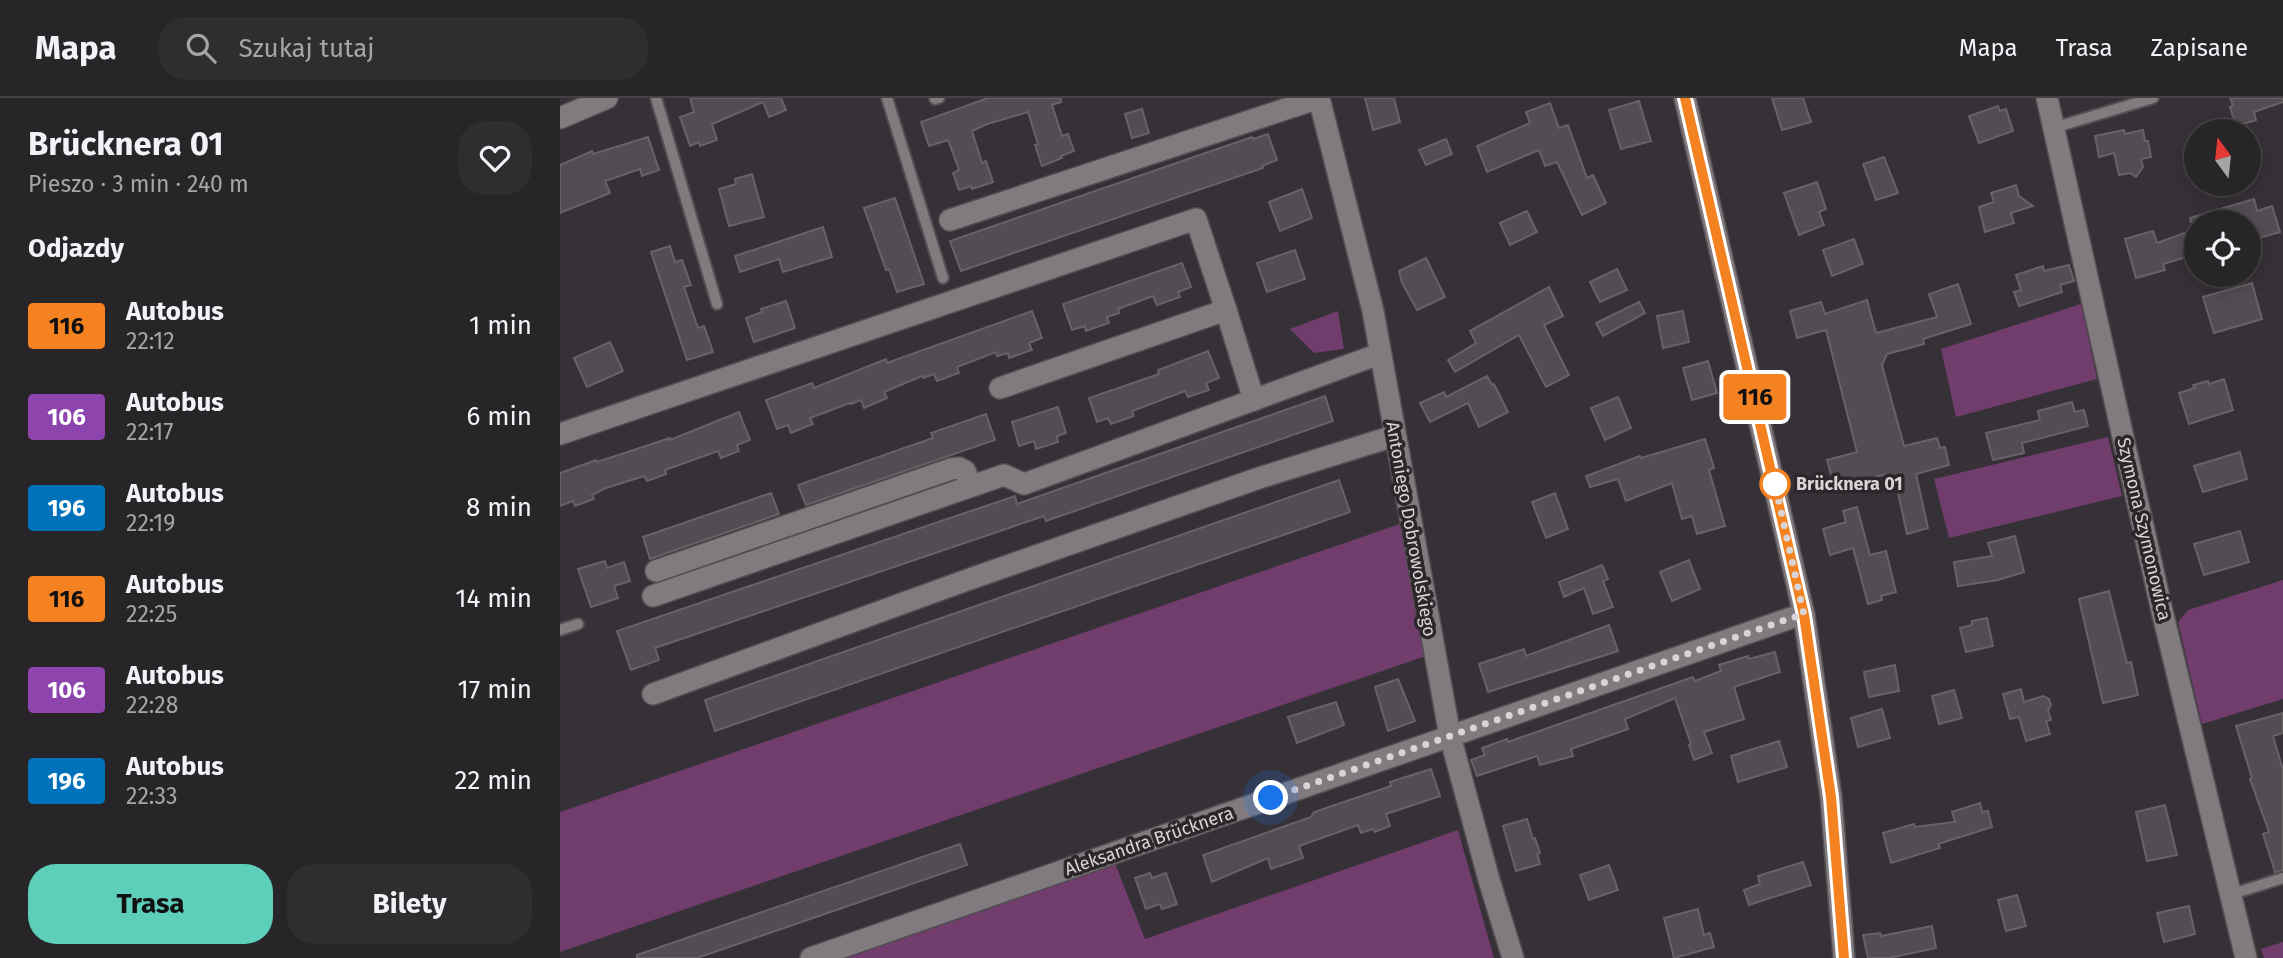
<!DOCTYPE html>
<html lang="pl">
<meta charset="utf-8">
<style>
body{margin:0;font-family:"Fira Sans",sans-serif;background:#302d30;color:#f1f3f6;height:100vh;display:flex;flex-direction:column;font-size:26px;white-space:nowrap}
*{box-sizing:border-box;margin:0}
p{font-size:23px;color:#a5a5a8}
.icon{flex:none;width:38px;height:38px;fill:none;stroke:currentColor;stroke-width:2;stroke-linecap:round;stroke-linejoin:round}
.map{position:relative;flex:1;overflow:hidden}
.details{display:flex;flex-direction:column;background:#282528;width:560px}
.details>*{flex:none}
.badge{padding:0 14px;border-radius:5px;font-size:24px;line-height:46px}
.needle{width:46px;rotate:345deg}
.buttons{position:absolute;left:1624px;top:21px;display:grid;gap:14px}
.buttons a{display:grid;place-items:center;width:77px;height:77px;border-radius:50%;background:#282528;box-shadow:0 4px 18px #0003,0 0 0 2px #444245;font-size:35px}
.you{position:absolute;width:35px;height:35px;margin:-18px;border:5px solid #fff;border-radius:50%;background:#1a73e8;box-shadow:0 0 0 10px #1a73e833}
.map>.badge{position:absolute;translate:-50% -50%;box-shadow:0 0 0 4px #fff}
h2{padding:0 28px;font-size:26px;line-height:63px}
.round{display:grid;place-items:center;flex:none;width:74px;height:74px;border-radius:28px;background:#302d30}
.headline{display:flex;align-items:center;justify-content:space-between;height:119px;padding:0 28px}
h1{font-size:33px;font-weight:700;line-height:52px}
.button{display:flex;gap:14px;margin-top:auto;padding:14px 28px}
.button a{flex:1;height:80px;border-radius:28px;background:#5dceb9;color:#111;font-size:28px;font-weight:700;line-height:80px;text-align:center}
.button a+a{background:#302d30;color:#f1f3f6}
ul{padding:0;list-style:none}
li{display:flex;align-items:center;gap:21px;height:91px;padding:0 28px}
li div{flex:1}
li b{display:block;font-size:26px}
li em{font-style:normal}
li .badge{min-width:77px;font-weight:700;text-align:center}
header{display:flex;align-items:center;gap:42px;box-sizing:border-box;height:98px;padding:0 35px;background:#282528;border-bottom:2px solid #444245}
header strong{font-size:33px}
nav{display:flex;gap:38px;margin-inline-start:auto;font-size:24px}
.search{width:490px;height:63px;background:#302d30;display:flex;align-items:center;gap:18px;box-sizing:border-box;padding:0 24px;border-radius:28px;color:#a5a5a8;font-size:26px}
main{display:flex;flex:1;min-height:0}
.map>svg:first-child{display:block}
</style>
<header>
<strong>Mapa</strong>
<div class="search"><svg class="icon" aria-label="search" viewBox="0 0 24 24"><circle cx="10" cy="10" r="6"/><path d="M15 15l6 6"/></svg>Szukaj tutaj</div>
<nav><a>Mapa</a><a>Trasa</a><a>Zapisane</a></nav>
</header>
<main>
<section class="details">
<div class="headline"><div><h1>Brücknera 01</h1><p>Pieszo · 3 min · 240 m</p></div><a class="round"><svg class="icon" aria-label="heart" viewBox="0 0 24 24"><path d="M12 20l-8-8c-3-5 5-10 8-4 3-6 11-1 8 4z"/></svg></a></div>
<h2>Odjazdy</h2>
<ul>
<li><span class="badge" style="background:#f58220;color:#111">116</span><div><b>Autobus</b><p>22:12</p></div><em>1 min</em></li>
<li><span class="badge" style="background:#8e44ad;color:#fff">106</span><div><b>Autobus</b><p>22:17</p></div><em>6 min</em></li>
<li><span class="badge" style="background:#0072bc;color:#fff">196</span><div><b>Autobus</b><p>22:19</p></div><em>8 min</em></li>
<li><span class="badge" style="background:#f58220;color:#111">116</span><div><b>Autobus</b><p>22:25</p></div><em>14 min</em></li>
<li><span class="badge" style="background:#8e44ad;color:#fff">106</span><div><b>Autobus</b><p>22:28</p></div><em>17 min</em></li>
<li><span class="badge" style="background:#0072bc;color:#fff">196</span><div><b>Autobus</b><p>22:33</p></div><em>22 min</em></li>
</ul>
<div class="button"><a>Trasa</a><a>Bilety</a></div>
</section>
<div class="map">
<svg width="1723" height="860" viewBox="0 0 1723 860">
<rect width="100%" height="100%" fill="#363136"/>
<!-- green -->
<g fill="#703d6d">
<path d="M1521,206L1537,281L1396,319L1381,251Z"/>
<path d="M778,213L784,251L754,255L730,231Z"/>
<path d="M1548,339L1562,398L1389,440L1374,381Z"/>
<path d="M843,425L866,558L0,854V714Z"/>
<path d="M1723,482V601L1642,626L1618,524L1628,512Z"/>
<path d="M898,732L934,860H288L287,855L554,763L585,841Z"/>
<path d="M1723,844V860H1704L1701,851Z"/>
</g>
<!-- building -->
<g fill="#524d52" stroke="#676266" stroke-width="2">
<path d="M130,0H221L226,12L209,19L203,4L152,26L157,42L140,48L139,44L130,48L120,19L134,14Z"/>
<path d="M428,0H501V4L492,7L502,38L508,36L514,53L501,58L502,60L482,68L475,47L478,46L468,14L427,26L412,33L422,65L426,63L433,84L412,91L411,88L399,92L393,75L399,72L388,42L369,48L361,24Z"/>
<path d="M805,0H834L840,24L813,32Z"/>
<path d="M1212,0H1243L1251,24L1222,32Z"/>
<path d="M1670,0H1723V4L1694,14L1696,22L1676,28L1670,9L1673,8Z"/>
<path d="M1079,3L1091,43L1061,51L1049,12Z"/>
<path d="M990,5L999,30L1008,27L1027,80L1033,77L1046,105L1022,117L997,64L985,68L979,52L927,74L917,48L970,25L966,14Z"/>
<path d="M1438,8L1440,13L1446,11L1453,33L1419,45L1409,18Z"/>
<path d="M582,11L589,35L572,40L565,16Z"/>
<path d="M1564,32L1565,36L1583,32L1585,43H1588L1591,59L1581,61L1583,69L1576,79L1570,75L1559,77L1554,55L1539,59L1535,38Z"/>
<path d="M708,36L717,62L702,68L703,70L401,173L390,143L692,39L693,41Z"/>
<path d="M88,39L99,72L82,78L80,71L45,83L50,95L0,115V67L32,53L33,56Z"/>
<path d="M886,41L892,56L866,67L859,52Z"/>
<path d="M1324,59L1338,95L1316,102L1303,66Z"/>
<path d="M192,76L204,119L169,128L159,91L176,86L175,81Z"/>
<path d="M1257,84L1266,111L1259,114L1264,127L1239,137L1224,95Z"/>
<path d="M1456,87L1459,98L1473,108L1451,115L1454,125L1425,134L1419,109L1434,104L1431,95Z"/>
<path d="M742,91L752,120L720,133L709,104Z"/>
<path d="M335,100L364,186L337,194L329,171L326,172L304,110Z"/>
<path d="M1694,101L1697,113L1712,108L1720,134L1689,143V124H1631L1630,120Z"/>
<path d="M967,113L977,134L950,147L940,125Z"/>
<path d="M263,129L272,159L223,174L219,161L180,174L175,158Z"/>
<path d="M1636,131V156L1603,166L1605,172L1576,180L1565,141L1593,133L1597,145Z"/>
<path d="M1294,141L1303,166L1272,178L1263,152Z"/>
<path d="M110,148L115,164L122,162L131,187L124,189L138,230L144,228L153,254L127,262L91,154Z"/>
<path d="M735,152L745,181L707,194L697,165Z"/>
<path d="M866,160L885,199L857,212L842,185L839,173Z"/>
<path d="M622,165L631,189L618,194L620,199L597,207L593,198L558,211L559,215L547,219L549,225L526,233L525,228L512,232L503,206Z"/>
<path d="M1509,167L1514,183L1500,187L1502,194L1459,208L1454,194L1461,192L1456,177L1483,168L1484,173Z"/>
<path d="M1057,171L1067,192L1040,204L1030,184Z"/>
<path d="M1692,185L1702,221L1654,235L1643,199Z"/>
<path d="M1398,186L1411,226L1363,241L1364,246L1327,256L1322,267L1344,348L1377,340L1380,350L1385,349L1389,367L1356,376L1368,430L1347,436L1335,381L1328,383L1326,376L1275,390L1267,362L1297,354L1266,232L1237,240L1230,213L1261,204L1265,216L1307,202L1316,235L1377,219L1369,196Z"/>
<path d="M989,189L1003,218L984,227L1009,277L986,289L959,237L895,274L888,262L916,245L910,233Z"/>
<path d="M226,203L235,230L194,244L186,220L202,214L201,211Z"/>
<path d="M1079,204L1085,215L1043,238L1036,225Z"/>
<path d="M472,213L482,240L469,245L472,252L449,260L448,255L437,258L436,254L397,269L399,275L377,283L374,276L363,280L362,278L324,294L327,300L304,310L301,302L291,306L290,305L250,320L253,326L231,335L228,327L217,331L206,302L252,285L254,290L326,261L327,265Z"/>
<path d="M1123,213L1129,244L1103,250L1097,218Z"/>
<path d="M50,244L63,273L27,289L14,260Z"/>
<path d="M648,253L659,280L646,285L649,292L628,299L625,293L572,313L574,318L551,326L548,320L537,324L529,300L599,276L598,272Z"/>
<path d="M1148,263L1157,295L1132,302L1123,270Z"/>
<path d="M927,278L932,287L934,286L948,314L919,329L908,305L870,324L860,305L884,294L886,299Z"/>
<path d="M1664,281L1673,312L1629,326L1619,295L1635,290L1633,287L1648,283L1649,286Z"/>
<path d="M765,298L773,323L486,423L484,418L95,550L99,562L71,572L57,533L455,398L457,406Z"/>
<path d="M1058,299L1071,330L1045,342L1031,310Z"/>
<path d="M1512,304L1515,314L1524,312L1528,328L1462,345L1464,355L1433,362L1426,335L1480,322L1478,313Z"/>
<path d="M498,309L506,335L497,338L498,344L476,351L474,343L459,348L452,324Z"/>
<path d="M179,314L190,342L177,347L179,353L161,360L158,353L105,372L106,376L87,383L84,378L46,390L32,397L34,401L15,408L13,403L0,408V375L36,362L37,364L110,340V342Z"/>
<path d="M426,316L435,342L246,407L238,387L373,340L371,335Z"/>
<path d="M1145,341L1154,370L1149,372L1165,428L1137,436L1132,418L1122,421L1112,385L1066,403L1058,381L1030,389L1026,378L1080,358L1081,360Z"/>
<path d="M1680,354L1687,381L1643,394L1634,368Z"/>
<path d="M779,382L790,414L155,633L145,602Z"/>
<path d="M211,395L219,416L90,461L83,439Z"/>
<path d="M995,395L1008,431L986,440L972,404Z"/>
<path d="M1297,409L1310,457L1326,453L1336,494L1321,498L1322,502L1308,506L1293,450L1270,457L1263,431L1286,424L1283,413Z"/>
<path d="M1680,433L1689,464L1644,477L1634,446Z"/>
<path d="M1455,438L1464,474L1438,482L1398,488L1394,464L1432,458L1428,445Z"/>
<path d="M1129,462L1140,491L1112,503L1100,474Z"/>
<path d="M45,463L47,470L64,464L70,483L54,488L58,500L31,509L18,471Z"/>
<path d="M1042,467L1048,481L1043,483L1053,509L1033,516L1024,490L1004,499L999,484Z"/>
<path d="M1549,493L1567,565L1571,564L1578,597L1543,605L1519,501Z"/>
<path d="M1427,520L1433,548L1406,554L1400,530L1412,527V523Z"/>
<path d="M1049,527L1058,553L928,594L919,566L964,551L966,558Z"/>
<path d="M1215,554L1220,574L1174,589L1184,621L1144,634L1152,655L1134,662L1129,647L1131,646L1115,600L1065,621L1068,631L1011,651L1013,658L980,667L977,658L917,678L911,662L925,657L922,650L947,641L948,644L1133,579L1135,583L1161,573L1159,567L1188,558L1189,561Z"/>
<path d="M1335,567L1339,593L1309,599L1304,574Z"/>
<path d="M838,581L855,623L828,633L815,589Z"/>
<path d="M1461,591L1464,604L1483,598L1489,601L1491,607L1488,612L1491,622L1486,623L1490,636L1466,643L1459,619L1450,621L1443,596Z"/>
<path d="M1394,592L1402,620L1379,626L1372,598Z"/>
<path d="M776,604L784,627L737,645L728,619Z"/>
<path d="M1322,611L1330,640L1298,649L1291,620Z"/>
<path d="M1723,615V635L1713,638L1723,672V772L1715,774L1703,736L1709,734L1690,681L1692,680L1676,628Z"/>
<path d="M1219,643L1227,669L1178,684L1171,658Z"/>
<path d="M871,671L880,698L826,716L830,728L815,734L813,731L801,735L798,727L739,748L743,760L711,771L708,760L652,784L643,757L751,719L754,714L831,688L830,684Z"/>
<path d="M1420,705L1422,714L1428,713L1432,729L1378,746L1380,750L1331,765L1323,735L1354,726L1355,729L1395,724L1392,714Z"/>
<path d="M1605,707L1617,757L1587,763L1576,714Z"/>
<path d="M967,721L973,741L975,740L980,755L977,756L980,766L956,773L943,728Z"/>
<path d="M400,746L407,767L137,860H77V857Z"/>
<path d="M1243,764L1251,787L1189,807L1184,792L1200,786L1198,778Z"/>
<path d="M1049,767L1058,792L1029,802L1020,777Z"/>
<path d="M590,775L592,780L606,775L617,806L602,811L600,806L586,811L575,780Z"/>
<path d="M1457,797L1466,828L1446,833L1438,802Z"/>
<path d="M1629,808L1635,836L1604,844L1597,815Z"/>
<path d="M1138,811L1144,837L1150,835L1154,849L1114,860L1104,820Z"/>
<path d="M1372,828L1376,850L1329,860H1308L1303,837L1320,835L1321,838Z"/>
</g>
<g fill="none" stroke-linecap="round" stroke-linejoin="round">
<!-- lane casing -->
<g stroke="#524e51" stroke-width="14">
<g id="lane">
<path d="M96,0L157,206"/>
<path d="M327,0L383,180"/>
<path d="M375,1L379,0"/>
<path d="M1493,30L1593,0"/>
<path d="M0,532L18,526"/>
<path d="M1669,797L1723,780"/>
</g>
</g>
<!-- street casing -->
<g stroke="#524e51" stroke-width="24">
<g id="street">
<path d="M759,0L813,213L890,638L929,782L953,860"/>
<path d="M1487,0L1602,513L1686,860"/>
<path d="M0,20L47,0"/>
<path d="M390,122L759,0"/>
<path d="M440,290L666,212L694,302"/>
<path d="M0,336L636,121L666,212"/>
<path d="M96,473L391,371L399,370L405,373L411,388"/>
<path d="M93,498L444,377L464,386L819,256"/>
<path d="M93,596L407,482L699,380L834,338"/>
<path d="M251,860L1231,520L1244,517"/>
</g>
</g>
<!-- secondary casing -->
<g stroke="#524e51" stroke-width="24">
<path id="secondary" d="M1125,0L1244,517L1271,699L1284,860"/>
</g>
<!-- lane -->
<use href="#lane" stroke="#817b80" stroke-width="10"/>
<!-- street -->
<use href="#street" stroke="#817b80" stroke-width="21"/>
<!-- secondary -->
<use href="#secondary" stroke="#817b80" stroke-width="21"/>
</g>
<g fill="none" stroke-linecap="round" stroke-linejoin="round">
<!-- line casing -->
<g stroke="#fff" stroke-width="16">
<path id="line" d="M1125,0L1244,517L1271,699L1284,860"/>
</g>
<!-- line -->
<use href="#line" stroke="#f58220" stroke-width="10"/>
<!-- walk -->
<path stroke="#d8d5d8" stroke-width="7" stroke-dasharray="0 12.6" d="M711,700L1231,520L1244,517L1215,386"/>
</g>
<!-- markers -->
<circle fill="#fff" stroke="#f58220" stroke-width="3.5" cx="1215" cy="386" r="14"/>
<g text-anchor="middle" stroke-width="7" stroke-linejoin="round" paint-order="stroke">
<!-- stop labels -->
<g font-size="18" font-weight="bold" fill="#d8d5d8" stroke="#2c272b" text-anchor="start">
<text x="1236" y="392">Brücknera 01</text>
</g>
<!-- street labels -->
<g font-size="18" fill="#d8d5d8" stroke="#2c272b">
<text transform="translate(851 431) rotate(80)" y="6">Antoniego Dobrowolskiego</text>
<text transform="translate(1584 431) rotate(77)" y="6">Szymona Szymonowica</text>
<text transform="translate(589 743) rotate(-19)" y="6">Aleksandra Brücknera</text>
</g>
</g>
</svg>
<div class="buttons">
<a><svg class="needle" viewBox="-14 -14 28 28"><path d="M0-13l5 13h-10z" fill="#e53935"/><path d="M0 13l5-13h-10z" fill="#a5a5a8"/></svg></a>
<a><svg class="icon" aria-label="locate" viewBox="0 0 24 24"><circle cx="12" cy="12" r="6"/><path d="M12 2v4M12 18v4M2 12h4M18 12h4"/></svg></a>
</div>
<div class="you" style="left:711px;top:700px"></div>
<b class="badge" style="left:1195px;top:299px;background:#f58220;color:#111">116</b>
</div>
</main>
